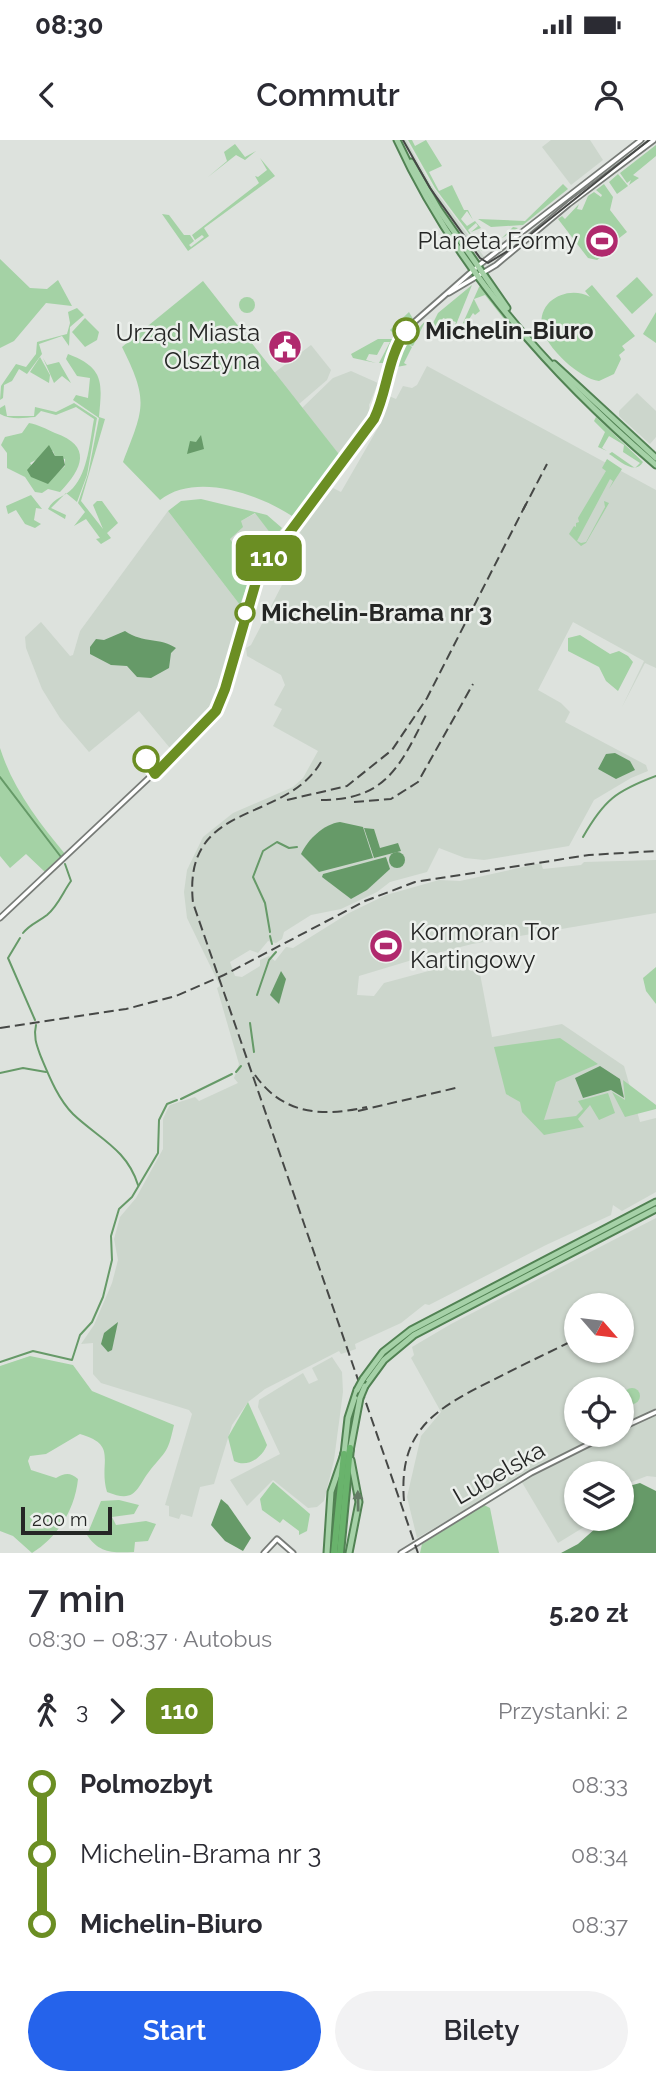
<!DOCTYPE html>
<html lang="pl">
<meta charset="utf-8">
<style>
body{margin:0;font-family:Raleway,sans-serif;background:#f2f2f3;color:#2b2b33;height:100vh;display:flex;flex-direction:column;font-size:26px;white-space:nowrap}
*{box-sizing:border-box;margin:0}
p{font-size:23px;color:#7c7c81}
.icon{flex:none;width:38px;height:38px;fill:none;stroke:currentColor;stroke-width:2;stroke-linecap:round;stroke-linejoin:round}
.map{position:relative;height:1413px;overflow:hidden}
.panel{display:flex;flex-direction:column;background:#fff;flex:1}
.panel>*{flex:none}
.badge{padding:0 14px;border-radius:10px;font-size:24px;line-height:46px}
.needle{width:46px;rotate:118deg}
.tools{position:absolute;left:564px;top:1153px;display:grid;gap:14px}
.tools a{display:grid;place-items:center;width:70px;height:70px;border-radius:50%;background:#fff;box-shadow:0 2px 5px #0004;font-size:35px}
.scale{position:absolute;left:21px;bottom:18px;width:91px;box-sizing:border-box;padding-left:7px;border:4px solid #252625;border-top:0;font-size:19px;line-height:24px;white-space:nowrap;color:#252625;-webkit-text-stroke:5px #ebefeb;paint-order:stroke}
.map>.badge{position:absolute;translate:-50% -50%;box-shadow:0 0 0 4px #fff}
.legs{display:flex;align-items:center;gap:10px;height:77px;padding:0 28px;font-size:23px}
.legs p{margin-inline-start:auto}
.summary{display:flex;align-items:center;justify-content:space-between;height:119px;padding:0 28px}
h1{font-size:38px;font-weight:600;line-height:52px}
.action{display:flex;gap:14px;margin-top:auto;padding:14px 28px}
.action a{flex:1;height:80px;border-radius:42px;background:#2563eb;color:#fff;font-size:28px;font-weight:600;line-height:80px;text-align:center}
.action a+a{background:#f2f2f3;color:#2b2b33}
ul{padding:0 28px;list-style:none}
li{display:flex;align-items:center;gap:24px;height:70px;font-size:26px}
li i{display:grid;place-items:center;width:10px;height:100%;margin:0 9px;background:currentColor}
li i::after{content:'';width:18px;height:18px;margin:-9px;border:5px solid;border-radius:50%;background:#fff}
li p{margin-inline-start:auto}
li:first-child i{background:linear-gradient(#0000 50%,currentColor 0)}
li:last-child i{background:linear-gradient(currentColor 50%,#0000 0)}
.status{display:flex;justify-content:space-between;align-items:center;height:49px;padding:0 35px;background:#fff;direction:ltr}
.status svg{height:19px;fill:currentColor}
header{display:flex;justify-content:space-between;align-items:center;height:91px;padding:0 28px;background:#fff;font-size:32px;font-weight:600}
.map>svg:first-child{display:block}
</style>
<div class="status"><b>08:30</b><svg viewBox="0 0 49 12"><path d="M0 12V9h3v3zM5 12V6h3v6zM10 12V3h3v9zM15 12V0h3v12zM26 1h20v11H26zM47 4h2v5h-2z"/></svg></div>
<header><svg class="icon" aria-label="back" viewBox="0 0 24 24"><path d="M15 5l-7 7 7 7"/></svg>Commutr<svg class="icon" aria-label="person" viewBox="0 0 24 24"><circle cx="12" cy="8" r="4"/><path d="M4 21q1-7 8-7t8 7"/></svg></header>
<div class="map">
<svg width="656" height="1413" viewBox="0 0 656 1413">
<rect width="100%" height="100%" fill="#dde2dd"/>
<!-- built -->
<g fill="#ccd6cc" fill-rule="evenodd">
<path d="M403,0H406L431,45L485,118L479,120L436,59Z"/>
<path d="M551,0H590L603,20L571,45L542,7Z"/>
<path d="M627,13L629,15L554,74L552,71Z"/>
<path d="M311,205L331,230L327,240L299,264L274,233Z"/>
<path d="M427,226L656,350V528L645,523L622,567L644,521L573,482L538,550L561,563L570,572L565,582L646,625L648,631L631,638L594,660L569,706L484,720L465,718L439,708L427,732L390,742L377,752L341,769L311,775L284,792L282,799L276,803L268,801L258,813L250,810L230,822L235,836L242,837L260,826V820L269,816L275,821L286,807L293,808L349,773L386,755L439,740L460,741L541,723L543,729L581,725L584,722L656,720V773L472,804L422,817L359,836L357,855L374,856L384,843L477,818L492,897L562,884L624,926L640,982L656,978V1052L622,1071L613,1065L611,1075L546,1105L429,1165L425,1164L401,1183L355,1204L356,1209L341,1214L339,1211L265,1249L248,1262L232,1285L214,1344L200,1347L192,1377L181,1374L179,1379L169,1376V1366L165,1365L192,1274L189,1270L101,1243L93,1234V1203L81,1204L94,1185L112,1143L118,1120L114,1099L120,1077L136,1058L163,1009V979L167,970L170,965L195,957L199,961L238,943L234,938L239,924L217,848L220,846L187,778L184,752L187,730L203,697L233,673L293,647L303,638L318,611L273,586L282,569L274,565L285,545L281,535L247,516L246,508L251,505L283,443L267,435L277,417L333,348L341,352L379,286L389,256L396,259L403,246L412,248L417,245Z"/>
<path d="M351,231L378,243L369,265L370,274L342,318L302,268L333,238Z"/>
<path d="M637,253L656,271V297L650,304L619,276V271Z"/>
<path d="M168,371L240,465L241,473L215,559L195,586L170,608L139,571L89,612L60,578L42,549L26,508L25,497L41,482L70,516L73,515L80,491Z"/>
<path d="M256,373L274,398L265,411L251,397L253,406L241,416L230,399L241,381Z"/>
<path d="M656,1078V1337L647,1336L621,1346V1334H576V1379H597L558,1403L520,1339L417,1398L407,1357L421,1296L441,1272L411,1218L414,1215L412,1207L451,1184ZM576,1166H621V1211H576ZM576,1250H621V1295H576Z"/>
<path d="M332,1217L342,1232L343,1252L334,1320L324,1361L317,1367L308,1368L273,1340L247,1366L230,1340L280,1314L258,1267L259,1260L303,1233L309,1244L318,1240L312,1228Z"/>
</g>
<!-- green -->
<g fill="#a4d2a5" fill-rule="evenodd">
<path d="M408,0H412L415,6L426,0L442,26L429,32L439,51L452,45L464,70H468L473,80L467,71L461,79L467,86L475,81L481,88L471,92L478,86L476,83L468,90L481,109L496,104L513,87L518,88L482,111L435,48Z"/>
<path d="M235,4L245,17L256,11L245,20L236,15L208,37L227,21L224,12Z"/>
<path d="M656,5V16L633,35L639,38L636,40L631,34L636,40L629,45L631,40L627,43L620,33Z"/>
<path d="M260,18L275,36L204,88L209,96L188,111L162,74L169,75L184,95H190L194,101L189,105L191,107L204,97L202,95L195,100L192,95L259,43L255,36L258,37L267,30Z"/>
<path d="M618,34L628,46L617,54L609,42Z"/>
<path d="M563,44L568,49L523,85L491,87L478,79L525,81Z"/>
<path d="M604,44L613,57L610,70L627,92L609,106L612,110L597,120L588,118L558,79L562,76L565,79L579,64L577,69L582,70L588,56L594,52L601,57L602,55L596,50Z"/>
<path d="M0,119L30,148L47,149L58,140L72,166L46,163L14,201L0,208Z"/>
<path d="M637,137L653,155L632,174L616,156Z"/>
<path d="M203,141L342,318L292,376C258,354 196,332 160,360L123,322C144,268 149,261 122,207Z"/>
<path d="M472,145L451,197L456,182L443,178L440,186L447,192L445,196L430,189L438,173Z"/>
<path d="M592,145L635,196L622,206L625,210L619,215L621,219L614,234L599,241C580,239 545,207 542,187C537,160 569,145 590,157L585,151Z"/>
<path d="M480,146L506,179L505,184L495,192L504,179L485,155L474,159L480,171L475,175L473,173L466,184L463,183L479,147Z"/>
<circle cx="247" cy="165" r="8"/>
<path d="M77,168L84,175L70,187L69,206L62,196L39,204L42,214L27,234L19,229L12,241L4,245L3,258L0,260L1,246L16,224L26,227L36,214L37,202L67,194L70,183L68,172Z"/>
<path d="M409,172L413,179L395,195L390,190Z"/>
<path d="M656,172V203L643,194Z"/>
<path d="M85,178L99,192L97,200L85,207L72,192Z"/>
<path d="M426,180L413,206L409,205L412,207L404,223L407,225L397,227L395,226L405,206L409,204L407,202Z"/>
<path d="M378,199H396L383,223H379L390,202H384L377,215L369,214L366,220L376,223L353,218L351,214Z"/>
<path d="M68,214C105,228 102,243 99,277L105,279L81,361L103,389L93,365L97,361H102L118,383L107,393L111,398L101,404L96,399L100,398L86,379L74,386L85,372L78,363L88,334L99,278L73,260L76,255L88,258L90,238L77,236L66,219Z"/>
<path d="M40,217L50,235L49,243L30,232Z"/>
<path d="M43,218L47,225L59,222L71,243L62,236L54,243Z"/>
<path d="M74,263L97,278L87,335L77,362L66,353L51,368L66,375L65,379L48,369C54,357 65,357 73,348C88,332 90,300 94,279L76,267L56,275L41,271L35,277C24,278 10,280 0,274V268L5,265L7,276H34L35,267L56,272Z"/>
<path d="M596,277L643,322C635,336 619,320 609,314L612,312L635,328L640,323L623,312L624,305L609,296L602,308L607,311L598,307L605,292L594,281Z"/>
<path d="M29,283C39,285 46,289 55,293C92,306 83,328 60,352L48,349L42,353L35,352L25,337L7,328V313L1,305L5,297L22,293ZM53,311L55,316L65,319V326L46,343L30,323Z"/>
<path d="M607,319L622,329L609,349L613,341L610,339L577,401L581,403L586,402L605,367L604,361L609,363L586,403L581,406L569,394L574,386L576,387V383L579,382L578,378L606,331L602,328Z"/>
<path d="M31,355L42,369L36,368L34,380L41,384L35,388L25,384L16,370L8,374L6,366Z"/>
<path d="M201,359L267,375L282,388L274,398L255,373L241,381L243,387L230,399L241,415L237,408L247,401L251,406L242,414L252,407L248,399L251,397L267,413L248,443L240,465L168,371L181,361Z"/>
<path d="M580,495L610,514L619,511L628,516L633,522L618,551L606,541L599,527L568,511V498Z"/>
<path d="M0,608C13,649 38,681 65,714L45,732L26,714L10,728L0,716Z"/>
<path d="M656,827V864L646,851L643,838Z"/>
<path d="M560,898L598,924L556,942L544,980L576,976L583,969L578,961L608,953L615,973L599,980L590,965L578,979L584,987L544,995L522,972L520,962L506,954L494,907Z"/>
<path d="M623,940L656,965V969L625,977L612,952L625,960Z"/>
<path d="M30,1216L73,1225L92,1251L174,1285C168,1311 168,1309 151,1329C136,1348 137,1364 107,1352C98,1322 119,1305 80,1294L46,1314L30,1316L28,1321L31,1330L56,1338C65,1333 70,1332 78,1339C75,1369 58,1397 32,1413L13,1396L0,1391V1226Z"/>
<circle cx="632" cy="1256" r="8"/>
<path d="M248,1262L267,1305C262,1318 247,1328 234,1321L228,1297Z"/>
<path d="M273,1342L310,1374L307,1391L299,1395V1391L283,1379L280,1383L262,1370L260,1359Z"/>
<path d="M119,1360L139,1365L134,1374L112,1377L116,1385L146,1381L156,1384L148,1401L135,1402L134,1412C112,1413 99,1413 87,1395L101,1361Z"/>
<path d="M484,1365L490,1368L499,1413H420L422,1404Z"/>
</g>
<!-- water -->
<g fill="#669a68">
<path d="M201,295L204,309L187,314L190,301L196,302Z"/>
<path d="M49,305L55,316H63L65,325L48,344L31,337L27,330Z"/>
<path d="M125,491C144,504 160,497 176,508L171,513L169,528L151,538L137,537L127,526L111,525L90,514V507L96,499L104,500Z"/>
<path d="M615,613L630,621L635,630L616,639L598,629L606,614Z"/>
<path d="M340,682L363,687L373,718L319,732L301,714C308,699 324,684 340,682Z"/>
<path d="M364,688L374,689L380,708L398,703L401,711L374,718Z"/>
<circle cx="397" cy="720" r="8"/>
<path d="M386,717L390,729L367,750L351,759L322,737L323,734Z"/>
<path d="M281,831L286,839L279,864L270,855Z"/>
<path d="M600,926L620,939L624,958L611,950L583,958L575,938Z"/>
<path d="M118,1182L112,1210L108,1212L101,1204L104,1193Z"/>
<path d="M640,1343L656,1351V1413H561L578,1404L606,1379H621V1357L629,1346Z"/>
<path d="M221,1359L228,1365L251,1398L243,1411L225,1401L211,1385Z"/>
</g>
<g fill="none" stroke-linecap="round" stroke-linejoin="round">
<!-- stream -->
<g stroke="#669a68" stroke-width="2">
<path d="M0,637L61,717"/>
<path d="M583,697C604,660 616,651 656,636"/>
<path d="M270,792L265,763L253,737L263,711L277,702L289,708L297,707"/>
<path d="M23,793C30,784 38,782 47,775C58,766 63,752 71,741L65,724"/>
<path d="M270,796L272,804"/>
<path d="M20,798L8,818L35,880"/>
<path d="M257,855L269,820L276,812"/>
<path d="M250,883L254,912"/>
<path d="M36,885C33,897 37,906 41,917C49,936 58,959 73,974C98,998 127,1009 138,1045"/>
<path d="M236,932L241,926"/>
<path d="M0,933L23,928L46,932"/>
<path d="M181,959L232,934"/>
<path d="M0,1222L33,1211L72,1220L80,1195L92,1182L103,1157L112,1120L111,1096L119,1069L132,1057L158,1013L159,980L167,964L177,960"/>
</g>
<!-- minor casing -->
<g stroke="#777b77" stroke-width="7">
<g id="minor">
<path d="M449,153L496,125L569,64L654,0"/>
<path d="M0,778L204,586L216,571L258,435L374,279L394,214L412,184L478,126L641,0"/>
<path d="M621,1288L656,1272"/>
<path d="M264,1413L277,1399L293,1413"/>
<path d="M401,1413L531,1333L607,1295"/>
</g>
</g>
<!-- major casing -->
<g stroke="#518253" stroke-width="9">
<g id="major">
<path d="M397,0C455,127 551,235 656,325"/>
<path d="M411,22L439,70L507,168"/>
<path d="M554,224L656,318"/>
<path d="M363,1239L383,1212L411,1190L656,1062"/>
<path d="M365,1246L384,1220L414,1195L656,1069"/>
<path d="M350,1311L360,1258"/>
<path d="M327,1413L331,1352L344,1314L348,1278L357,1250"/>
<path d="M349,1413L359,1362L351,1320"/>
</g>
</g>
<!-- highway casing -->
<g stroke="#518253" stroke-width="10">
<g id="highway">
<path d="M334,1413L344,1314"/>
<path d="M340,1413L350,1308"/>
</g>
</g>
<!-- minor -->
<use href="#minor" stroke="#fff" stroke-width="3.5"/>
<!-- major -->
<use href="#major" stroke="#a5d1a7" stroke-width="5"/>
<!-- highway -->
<use href="#highway" stroke="#69b36c" stroke-width="6"/>
<!-- tram -->
<path stroke="#464846" stroke-width="2" d="M403,0L430,48L480,118L488,123L516,106L649,0"/>
<!-- rail -->
<g stroke="#464846" stroke-width="2" stroke-dasharray="10 5" stroke-linecap="butt">
<path d="M523,370L547,324"/>
<path d="M321,622C284,685 182,659 193,763L418,1413"/>
<path d="M287,660L347,646L392,610L427,558L527,362"/>
<path d="M321,660C386,660 400,626 426,575"/>
<path d="M354,662L391,659L418,642L473,544"/>
<path d="M0,888L126,869L176,856L224,835L365,761L415,742L589,715L656,711"/>
<path d="M255,935C283,975 323,977 367,967"/>
<path d="M358,971L460,947"/>
<path d="M404,1361C398,1289 437,1268 493,1240C520,1226 548,1213 576,1199"/>
</g>
<!-- major-bridge casing -->
<g stroke="#518253" stroke-width="9" stroke-linecap="butt">
<g id="major-bridge">
<path d="M357,1250L363,1239"/>
<path d="M360,1258L365,1246"/>
</g>
</g>
<!-- major-bridge -->
<use href="#major-bridge" stroke="#a5d1a7" stroke-width="5"/>
</g>
<!-- one-way arrows -->
<defs><path id="oneway-solid" d="M-6-.8H1V-3.2L6.5 0L1 3.2V.8H-6Z" transform="scale(1.75)"/></defs>
<use fill="#657c66" href="#oneway-solid" transform="translate(358 1361) rotate(-91)"/>
<g fill="none" stroke-linecap="round" stroke-linejoin="round">
<!-- line-1 casing -->
<g stroke="#fff" stroke-width="16">
<path id="line-1" d="M146,619L155,634L216,571L225,549L258,435L374,279C388,250 387,218 406,191"/>
</g>
<!-- line-1 -->
<use href="#line-1" stroke="#6b8e23" stroke-width="10"/>
</g>
<!-- icons -->
<defs>
<g id="stadium-disc" transform="scale(1.75)"><circle r="9.5" fill="#b0296d" stroke="#ebefeb"/><path d="M0-5a6.5 5 0 1 0 0 10a6.5 5 0 1 0 0-10ZM-3.5-1.8h7v3.6h-7Z" fill="#fff"/></g>
<g id="civic-disc" transform="scale(1.75)"><circle r="9.5" fill="#b0296d" stroke="#ebefeb"/><path d="M-.6-6.5H3V-4.5H.6V-3L4-1V1h2V6H-6V1h2V-1L-.6-3ZM-1.2 2.5V6h2.4V2.5Z" fill="#fff"/></g>
</defs>
<g fill-rule="evenodd">
<use href="#stadium-disc" x="602" y="101"/>
<use href="#civic-disc" x="285" y="207"/>
<use href="#stadium-disc" x="386" y="806"/>
</g>
<!-- markers -->
<g fill="#fff" stroke="#6b8e23" stroke-width="3.5">
<circle cx="406" cy="191" r="12"/>
<circle cx="245" cy="473" r="9"/>
<circle cx="146" cy="619" r="12"/>
</g>
<g text-anchor="middle" stroke-width="5" stroke-linejoin="round" paint-order="stroke">
<!-- poi labels -->
<g font-size="24" fill="#252625" stroke="#ebefeb" text-anchor="end">
<text x="578" y="109">Planeta Formy</text>
<text x="260" y="201">Urząd Miasta<tspan x="260" dy="28">Olsztyna</tspan></text>
<text x="410" y="800" text-anchor="start">Kormoran Tor<tspan x="410" dy="28">Kartingowy</tspan></text>
</g>
<!-- stop labels -->
<g font-size="24" font-weight="bold" fill="#252625" stroke="#ebefeb" text-anchor="start">
<text x="425" y="199">Michelin-Biuro</text>
<text x="261" y="481">Michelin-Brama nr 3</text>
</g>
<!-- street labels -->
<g font-size="24" fill="#252625" stroke="#ebefeb">
<text transform="translate(499 1333) rotate(-30)" y="8">Lubelska</text>
</g>
</g>
</svg>
<div class="tools">
<a><svg class="needle" viewBox="-14 -14 28 28"><path d="M0-13l5 13h-10z" fill="#e53935"/><path d="M0 13l5-13h-10z" fill="#7c7c81"/></svg></a>
<a><svg class="icon" aria-label="locate" viewBox="0 0 24 24"><circle cx="12" cy="12" r="6"/><path d="M12 2v4M12 18v4M2 12h4M18 12h4"/></svg></a>
<a><svg class="icon" aria-label="layers" viewBox="0 0 24 24"><path d="M12 4l9 5-9 5-9-5zM3 14l9 5 9-5"/></svg></a>
</div>
<div class="scale">200 m</div>
<b class="badge" style="left:269px;top:418px;background:#6b8e23;color:#fff">110</b>
</div>
<section class="panel">
<div class="summary"><div><h1>7 min</h1><p>08:30 – 08:37 · Autobus</p></div><b>5.20 zł</b></div>
<div class="legs"><svg class="icon" aria-label="walk" viewBox="0 0 24 24"><circle cx="13" cy="4" r="2"/><path d="M13 8l-2 6 4 7M11 14l-3 7M7 12l3-4h3l4 4"/></svg>3<svg class="icon" aria-label="forward" viewBox="0 0 24 24"><path d="M9 5l7 7-7 7"/></svg><b class="badge" style="background:#6b8e23;color:#fff">110</b><p>Przystanki: 2</p></div>
<ul>
<li><i style="color:#6b8e23"></i><b>Polmozbyt</b><p>08:33</p></li>
<li><i style="color:#6b8e23"></i><span>Michelin-Brama nr 3</span><p>08:34</p></li>
<li><i style="color:#6b8e23"></i><b>Michelin-Biuro</b><p>08:37</p></li>
</ul>
<div class="action"><a>Start</a><a>Bilety</a></div>
</section>
